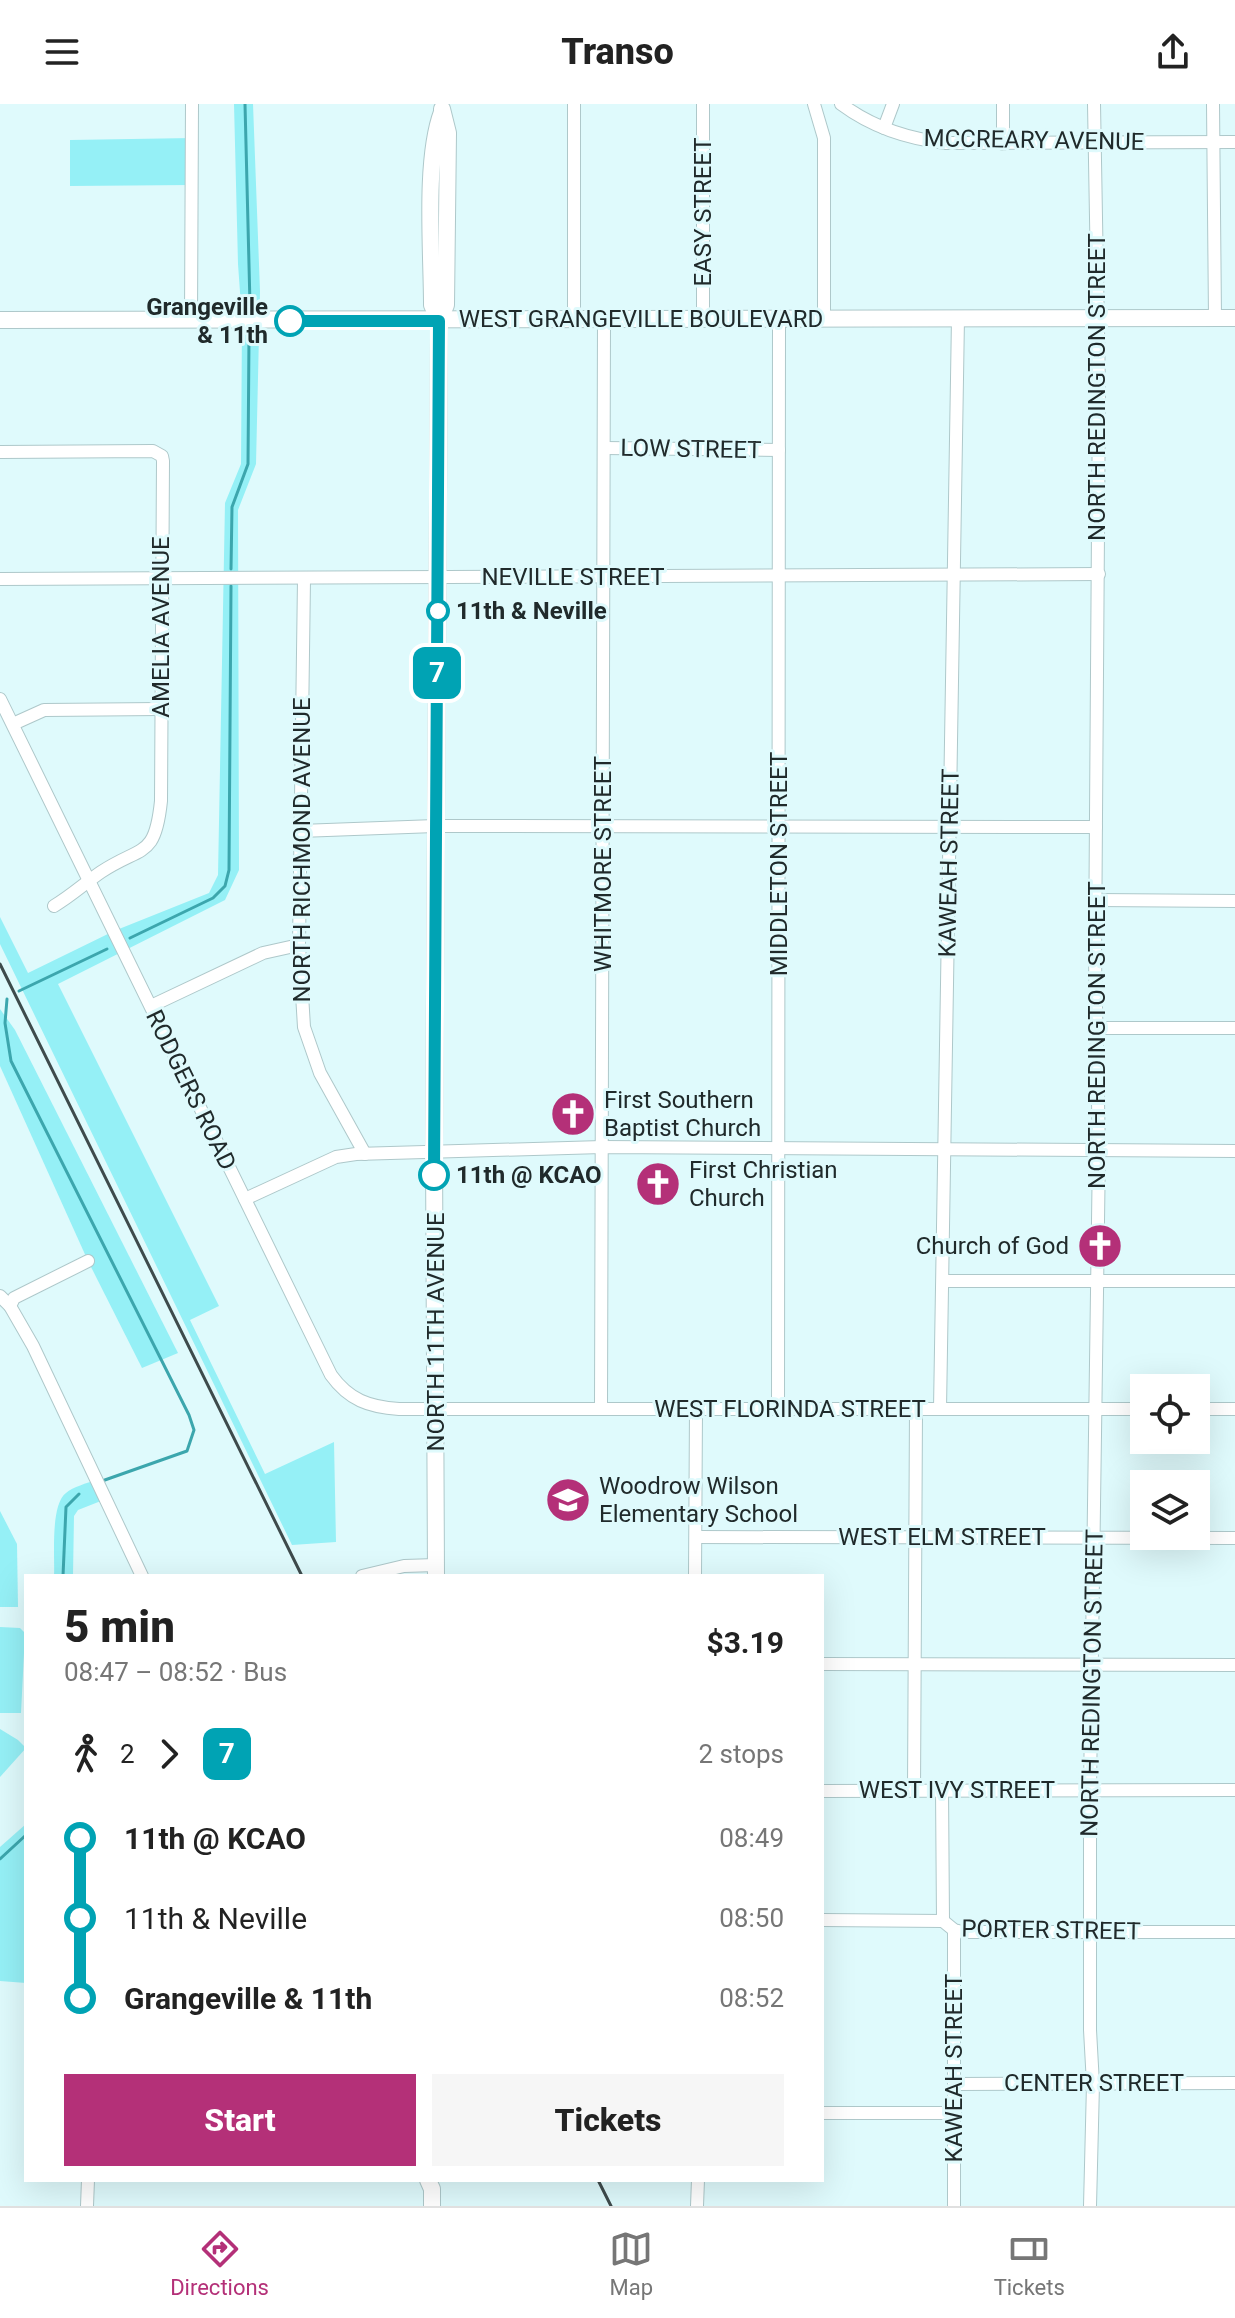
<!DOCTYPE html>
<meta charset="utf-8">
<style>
body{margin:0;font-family:Roboto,sans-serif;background:#f6f6f6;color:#222;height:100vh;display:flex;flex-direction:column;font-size:30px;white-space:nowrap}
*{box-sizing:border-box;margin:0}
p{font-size:26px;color:#767676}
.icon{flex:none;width:44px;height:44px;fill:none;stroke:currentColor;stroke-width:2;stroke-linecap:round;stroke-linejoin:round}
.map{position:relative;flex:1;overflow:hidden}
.sheet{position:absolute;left:24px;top:1470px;width:800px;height:608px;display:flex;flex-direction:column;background:#fff;border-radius:0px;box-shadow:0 8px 32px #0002}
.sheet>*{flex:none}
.badge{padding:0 16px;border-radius:12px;font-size:28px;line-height:52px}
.tools{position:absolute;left:1130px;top:1270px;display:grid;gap:16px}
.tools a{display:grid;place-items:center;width:80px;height:80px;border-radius:0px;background:#fff;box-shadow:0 8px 32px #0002;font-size:40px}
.map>.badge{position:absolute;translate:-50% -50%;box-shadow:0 0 0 4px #fff}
.legs{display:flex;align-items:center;gap:12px;height:88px;padding:0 40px;font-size:26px}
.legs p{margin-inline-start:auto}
.headline{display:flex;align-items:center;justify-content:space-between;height:136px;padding:0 40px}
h1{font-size:44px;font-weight:800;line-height:60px}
.cta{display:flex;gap:16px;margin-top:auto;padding:16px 40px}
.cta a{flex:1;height:92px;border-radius:0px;background:#b43078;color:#fff;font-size:32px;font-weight:800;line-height:92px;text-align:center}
.cta a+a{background:#f6f6f6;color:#222}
ul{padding:0 40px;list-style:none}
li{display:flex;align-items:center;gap:28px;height:80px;font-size:30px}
li i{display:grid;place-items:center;width:12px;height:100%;margin:0 10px;background:currentColor}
li i::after{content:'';width:20px;height:20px;margin:-10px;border:6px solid;border-radius:50%;background:#fff}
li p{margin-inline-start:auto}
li:first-child i{background:linear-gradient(#0000 50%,currentColor 0)}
li:last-child i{background:linear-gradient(currentColor 50%,#0000 0)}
header{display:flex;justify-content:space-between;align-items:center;height:104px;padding:0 40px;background:#fff;font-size:36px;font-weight:800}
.dock{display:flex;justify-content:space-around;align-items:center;height:112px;border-top:2px solid #e0e0e0;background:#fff;font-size:22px;color:#767676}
.dock a{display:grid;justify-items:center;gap:4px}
.dock .on{color:#b43078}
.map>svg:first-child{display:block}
</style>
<header><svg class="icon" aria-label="menu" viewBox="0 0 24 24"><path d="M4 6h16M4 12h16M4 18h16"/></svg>Transo<svg class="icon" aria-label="share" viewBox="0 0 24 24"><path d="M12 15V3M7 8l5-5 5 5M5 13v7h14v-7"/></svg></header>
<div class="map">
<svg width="1235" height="2102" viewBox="0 0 1235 2102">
<rect width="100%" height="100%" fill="#dffafc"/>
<!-- green -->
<g fill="#95f0f6">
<path d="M234,0H253L260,187L256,360L238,406L239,766L225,796L58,880L219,1202L190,1216L265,1370L334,1338L336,1438L292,1441L0,840V813L28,869L114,827L209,789L218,771L225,399L241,360L242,216L238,160Z"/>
<path d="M192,34L191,81L70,82V36Z"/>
<path d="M0,905L15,926L178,1249L142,1264L88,1157L0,962Z"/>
<path d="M96,1376L106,1395L78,1406L74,1412L73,1472H54C55,1453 50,1401 66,1389C73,1383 87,1379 96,1376Z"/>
<path d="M0,1407L17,1440L18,1503H0Z"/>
<path d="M0,1523L20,1524L25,1529L21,1609H0Z"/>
<path d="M0,1625L18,1636L26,1644L0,1673Z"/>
<path d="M26,1720V1879L0,1877V1743Z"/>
</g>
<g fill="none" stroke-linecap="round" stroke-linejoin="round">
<!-- stream -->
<g stroke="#3ca6ad" stroke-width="3">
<path d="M245,0L250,201"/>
<path d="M231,465L232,403L248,360L249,233"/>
<path d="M130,834L213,794L225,782L229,766L231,482"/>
<path d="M19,887L107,845"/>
<path d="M7,895L5,919L11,957L189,1311L194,1326L187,1347L102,1377"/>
<path d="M63,1472L66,1403L79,1390"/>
<path d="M0,1755L26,1731"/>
</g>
<!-- minor casing -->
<g stroke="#aec8ca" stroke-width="14">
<g id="minor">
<path d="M814,0L824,34V214"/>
<path d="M841,0C872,23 907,35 946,39L1235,38"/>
<path d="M1213,0L1215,214"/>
<path d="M884,24L893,0"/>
<path d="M1003,40V0"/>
<path d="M191,215L192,0"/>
<path d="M703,215V0"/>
<path d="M574,216V0"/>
<path d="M604,344L779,346"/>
<path d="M0,348L153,347L162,352L163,357L161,697C155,755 142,741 101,768C85,779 71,792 54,802"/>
<path d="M0,475L1099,470"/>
<path d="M304,475L299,841L304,923L320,969L365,1050"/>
<path d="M0,595L331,1271C349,1296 369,1303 399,1305H1144"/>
<path d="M13,620L44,606L160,605"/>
<path d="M300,727L435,722L1096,723"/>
<path d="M1096,796L1235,797"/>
<path d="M151,902L263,849L299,841"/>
<path d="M1096,924H1235"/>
<path d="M245,1095L336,1053L356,1050L602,1043L1235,1047"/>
<path d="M943,1177H1235"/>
<path d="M0,1192L10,1202L33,1242L142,1472"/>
<path d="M10,1202L14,1194L88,1157"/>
<path d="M601,1304L604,216"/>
<path d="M778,1305L779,215"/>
<path d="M940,1305L958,214"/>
<path d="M1196,1305H1235"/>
<path d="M696,1433L1235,1434"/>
<path d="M362,1472L404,1462L436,1461"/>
<path d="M695,1472L696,1305"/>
<path d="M822,1560L1235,1561"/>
<path d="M942,1686L943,1817"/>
<path d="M822,1687L1235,1686"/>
<path d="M914,1687L916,1305"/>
<path d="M822,1816L943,1817L954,1826L963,1828H1235"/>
<path d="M954,1980L1235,1979"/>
<path d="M822,2009H955"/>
<path d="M87,2102L88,2076"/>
<path d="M697,2102L698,2076"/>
<path d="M954,2102V1826"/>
<path d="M1090,2102L1093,1980L1090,1926V1686L1099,1046L1095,856L1099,283L1094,0"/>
</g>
</g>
<!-- major casing -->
<g stroke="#aec8ca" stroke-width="18">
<g id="major">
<path d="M0,216L1235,214"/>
<path d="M439,217L446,201L448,29L442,5"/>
<path d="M436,1472L434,1048L439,232V217L432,201C432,148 424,56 442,8"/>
<path d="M428,2076L432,2085V2102"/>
</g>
</g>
<!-- minor -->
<use href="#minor" stroke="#fff" stroke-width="12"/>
<!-- major -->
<use href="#major" stroke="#fff" stroke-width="16"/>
<!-- rail -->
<g stroke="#3e4b4c" stroke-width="3">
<path d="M0,860L302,1472"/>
<path d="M598,2076L611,2102"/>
</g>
</g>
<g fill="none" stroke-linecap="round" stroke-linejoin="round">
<!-- line-1 casing -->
<g stroke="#fff" stroke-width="18">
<path id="line-1" d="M290,217H439L434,1071"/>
</g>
<!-- line-1 -->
<use href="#line-1" stroke="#00a3b4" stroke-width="12"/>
</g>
<!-- icons -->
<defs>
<g id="church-disc" transform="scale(2.3)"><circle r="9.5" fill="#b43078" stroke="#dffafc"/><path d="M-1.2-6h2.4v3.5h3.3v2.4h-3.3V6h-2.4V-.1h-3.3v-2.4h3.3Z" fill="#fff"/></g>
<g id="school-disc" transform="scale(2.3)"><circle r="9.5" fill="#b43078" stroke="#dffafc"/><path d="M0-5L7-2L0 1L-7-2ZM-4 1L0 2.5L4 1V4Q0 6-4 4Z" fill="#fff"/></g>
</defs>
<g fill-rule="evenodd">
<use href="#church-disc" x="573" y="1010"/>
<use href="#church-disc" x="658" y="1080"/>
<use href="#church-disc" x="1100" y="1142"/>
<use href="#school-disc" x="568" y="1396"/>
</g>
<!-- markers -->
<g fill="#fff" stroke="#00a3b4" stroke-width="4">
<circle cx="290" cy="217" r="14"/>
<circle cx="438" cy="507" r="10"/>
<circle cx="434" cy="1071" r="14"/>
</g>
<g text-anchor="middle" stroke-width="6" stroke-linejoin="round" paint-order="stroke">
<!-- street labels -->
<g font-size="24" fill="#202a2b" stroke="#dffafc">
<text transform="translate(1034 36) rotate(1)" y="8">MCCREARY AVENUE</text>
<text transform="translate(703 108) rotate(-90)" y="8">EASY STREET</text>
<text x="641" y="223">WEST GRANGEVILLE BOULEVARD</text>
<text transform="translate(1097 283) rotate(-90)" y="8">NORTH REDINGTON STREET</text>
<text transform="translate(691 345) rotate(1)" y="8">LOW STREET</text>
<text x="573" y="481">NEVILLE STREET</text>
<text transform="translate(161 523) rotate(-90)" y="8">AMELIA AVENUE</text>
<text transform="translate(302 746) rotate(-90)" y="8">NORTH RICHMOND AVENUE</text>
<text transform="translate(949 759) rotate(-89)" y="8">KAWEAH STREET</text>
<text transform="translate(603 760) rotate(-90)" y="8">WHITMORE STREET</text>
<text transform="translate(779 760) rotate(-90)" y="8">MIDDLETON STREET</text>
<text transform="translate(1097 931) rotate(-90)" y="8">NORTH REDINGTON STREET</text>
<text transform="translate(191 986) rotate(64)" y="8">RODGERS ROAD</text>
<text transform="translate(436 1228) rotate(-90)" y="8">NORTH 11TH AVENUE</text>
<text x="790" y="1313">WEST FLORINDA STREET</text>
<text x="942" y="1441">WEST ELM STREET</text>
<text transform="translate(1092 1579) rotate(-89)" y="8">NORTH REDINGTON STREET</text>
<text x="957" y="1694">WEST IVY STREET</text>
<text transform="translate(1051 1826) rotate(1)" y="8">PORTER STREET</text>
<text transform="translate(954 1964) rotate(-90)" y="8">KAWEAH STREET</text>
<text x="1094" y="1987">CENTER STREET</text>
</g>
<!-- stop labels -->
<g font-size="24" font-weight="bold" fill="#202a2b" stroke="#dffafc" text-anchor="start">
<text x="268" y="211" text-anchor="end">Grangeville<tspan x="268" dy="28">&amp; 11th</tspan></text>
<text x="456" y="515">11th &amp; Neville</text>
<text x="456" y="1079">11th @ KCAO</text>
</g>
<!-- poi labels -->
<g font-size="24" fill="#202a2b" stroke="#dffafc" text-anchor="start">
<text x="604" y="1004">First Southern<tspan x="604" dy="28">Baptist Church</tspan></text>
<text x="689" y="1074">First Christian<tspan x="689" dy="28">Church</tspan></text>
<text x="1069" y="1150" text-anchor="end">Church of God</text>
<text x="599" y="1390">Woodrow Wilson<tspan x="599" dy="28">Elementary School</tspan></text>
</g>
</g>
</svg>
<div class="tools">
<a><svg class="icon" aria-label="locate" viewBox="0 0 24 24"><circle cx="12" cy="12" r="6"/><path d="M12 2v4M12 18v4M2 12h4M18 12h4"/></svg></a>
<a><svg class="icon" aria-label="layers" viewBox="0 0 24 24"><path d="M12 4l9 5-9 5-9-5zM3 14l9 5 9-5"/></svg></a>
</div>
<b class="badge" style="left:437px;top:569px;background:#00a3b4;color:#fff">7</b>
<section class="sheet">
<div class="headline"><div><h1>5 min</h1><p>08:47 – 08:52 · Bus</p></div><b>$3.19</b></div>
<div class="legs"><svg class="icon" aria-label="walk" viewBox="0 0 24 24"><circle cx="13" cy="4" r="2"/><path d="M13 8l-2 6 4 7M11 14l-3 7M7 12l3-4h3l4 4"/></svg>2<svg class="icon" aria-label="forward" viewBox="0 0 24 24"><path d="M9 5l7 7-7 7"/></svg><b class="badge" style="background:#00a3b4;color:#fff">7</b><p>2 stops</p></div>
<ul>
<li><i style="color:#00a3b4"></i><b>11th @ KCAO</b><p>08:49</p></li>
<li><i style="color:#00a3b4"></i><span>11th &amp; Neville</span><p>08:50</p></li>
<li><i style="color:#00a3b4"></i><b>Grangeville &amp; 11th</b><p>08:52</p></li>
</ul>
<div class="cta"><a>Start</a><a>Tickets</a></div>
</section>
</div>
<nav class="dock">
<a class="on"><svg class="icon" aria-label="directions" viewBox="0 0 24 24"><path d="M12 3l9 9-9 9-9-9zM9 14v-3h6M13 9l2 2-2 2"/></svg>Directions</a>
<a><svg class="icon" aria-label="map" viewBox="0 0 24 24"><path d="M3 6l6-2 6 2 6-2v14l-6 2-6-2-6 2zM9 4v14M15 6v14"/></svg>Map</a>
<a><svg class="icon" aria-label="tickets" viewBox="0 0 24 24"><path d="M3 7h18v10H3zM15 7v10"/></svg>Tickets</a>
</nav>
